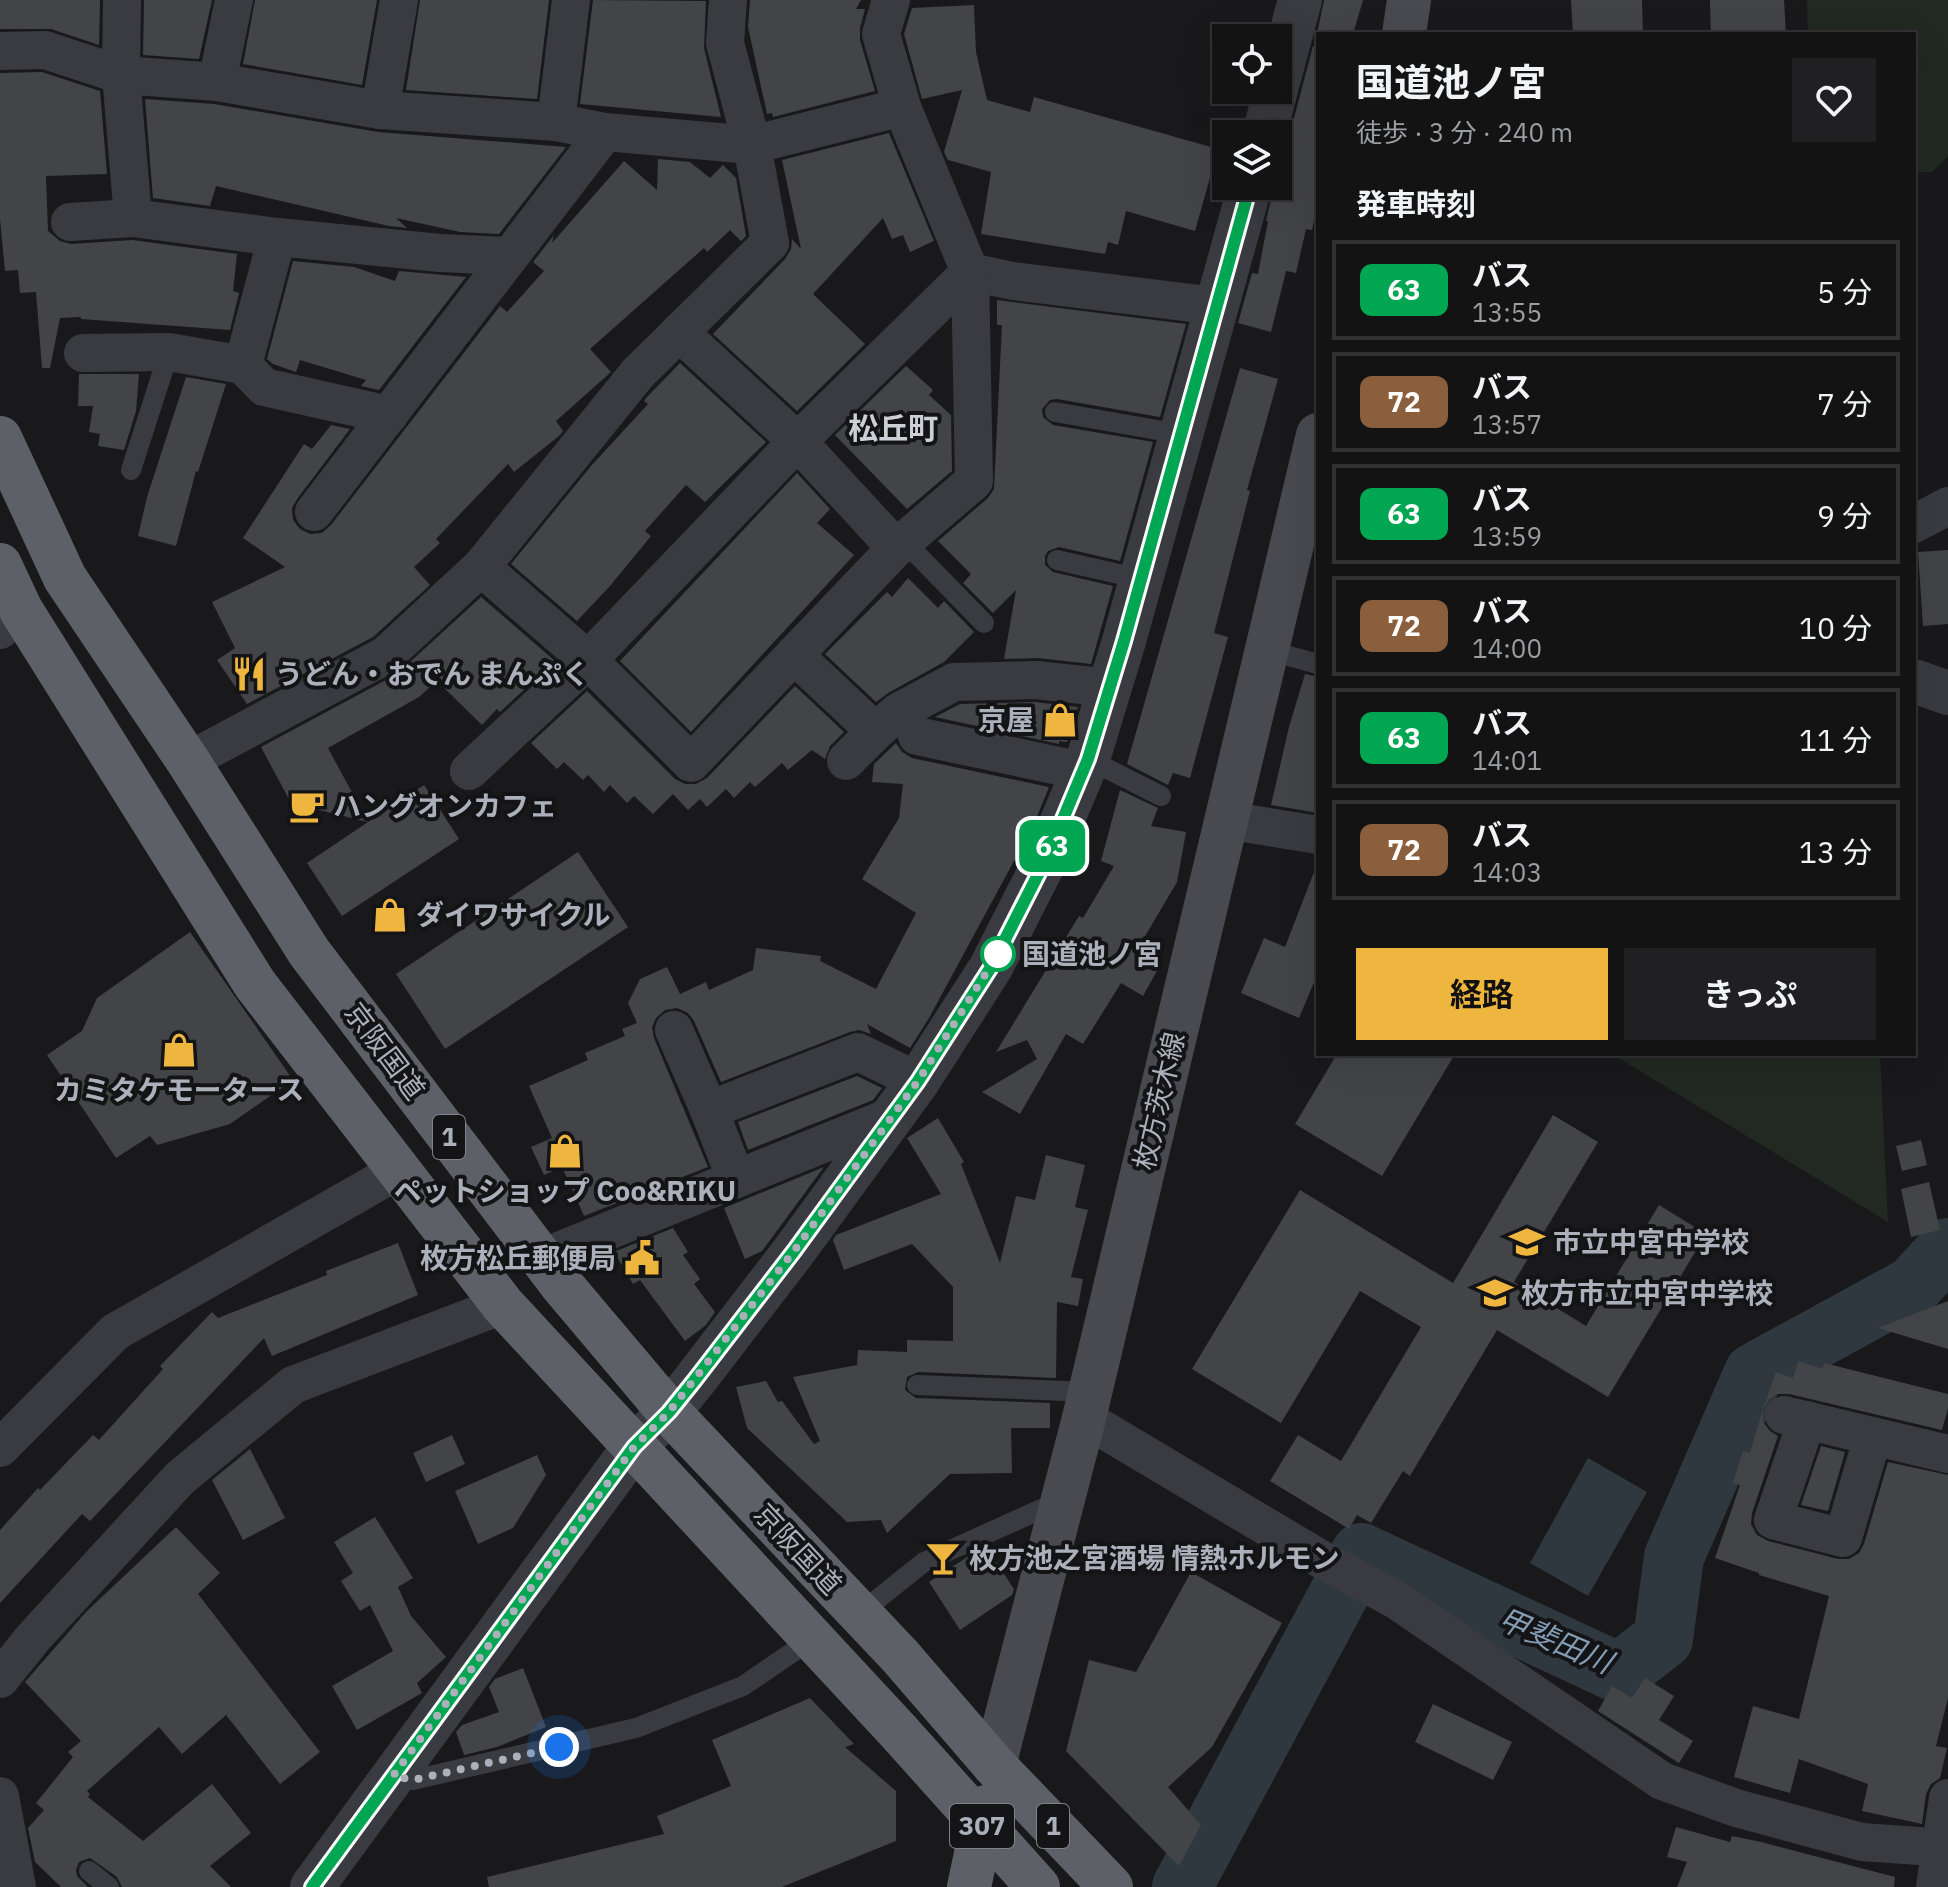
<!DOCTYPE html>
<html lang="ja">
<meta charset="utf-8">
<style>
body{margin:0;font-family:"IBM Plex Sans","Noto Sans JP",sans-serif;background:#202022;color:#f1f3f6;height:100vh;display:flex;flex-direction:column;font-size:30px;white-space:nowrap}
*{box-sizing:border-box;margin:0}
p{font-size:26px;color:#9d9ea0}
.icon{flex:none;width:44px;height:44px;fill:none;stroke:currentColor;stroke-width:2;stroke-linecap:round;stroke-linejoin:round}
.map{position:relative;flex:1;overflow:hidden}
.drawer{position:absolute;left:1316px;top:32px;width:600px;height:1024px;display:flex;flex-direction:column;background:#131314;border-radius:0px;box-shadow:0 8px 32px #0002,0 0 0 2px #323234}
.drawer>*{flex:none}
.badge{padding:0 16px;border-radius:12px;font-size:28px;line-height:52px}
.tools{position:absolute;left:1212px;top:24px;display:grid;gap:16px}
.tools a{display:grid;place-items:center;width:80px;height:80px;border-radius:0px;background:#131314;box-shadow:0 8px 32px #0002,0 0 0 2px #323234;font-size:40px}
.you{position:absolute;width:40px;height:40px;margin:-20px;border:6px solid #fff;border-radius:50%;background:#1a73e8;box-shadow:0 0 0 12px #1a73e833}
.map>.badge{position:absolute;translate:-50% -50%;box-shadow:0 0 0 4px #fff}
h2{padding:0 40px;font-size:30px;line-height:72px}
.round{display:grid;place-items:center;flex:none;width:84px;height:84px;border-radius:0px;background:#202022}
.head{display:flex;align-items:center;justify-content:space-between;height:136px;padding:0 40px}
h1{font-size:38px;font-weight:700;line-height:60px}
.primary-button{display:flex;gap:16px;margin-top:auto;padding:16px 40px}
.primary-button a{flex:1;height:92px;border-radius:0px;background:#eeb63e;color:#111;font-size:32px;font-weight:700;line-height:92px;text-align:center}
.primary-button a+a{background:#202022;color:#f1f3f6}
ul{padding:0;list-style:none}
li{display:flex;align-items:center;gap:24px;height:100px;margin:0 16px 12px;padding:0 24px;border:4px solid #323234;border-radius:0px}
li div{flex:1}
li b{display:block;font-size:30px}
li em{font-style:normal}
li .badge{min-width:88px;font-weight:700;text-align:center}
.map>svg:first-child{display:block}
</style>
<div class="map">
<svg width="1948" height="1887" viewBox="0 0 1948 1887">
<rect width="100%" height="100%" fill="#19191b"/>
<!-- green -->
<g fill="#212922">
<path d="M1807,0H1948V156L1932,172H1914V34H1808Z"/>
<path d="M1612,1054H1880L1888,1222Z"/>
</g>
<!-- water -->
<path fill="#2f373f" d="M1588,1458L1647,1492L1588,1596L1530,1563Z"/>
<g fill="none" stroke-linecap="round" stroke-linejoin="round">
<!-- river -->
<path stroke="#2f373f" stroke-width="60" d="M1182,1887L1361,1553L1619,1673L1663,1639L1674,1557L1754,1373L1913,1286L1948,1248"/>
</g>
<!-- building -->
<g fill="#434448">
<path d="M0,0H100L99,45L51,29H0Z"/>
<path d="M144,0H212L199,59L143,55Z"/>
<path d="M255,0H377L362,85L243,64Z"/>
<path d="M420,0H549L537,99L406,90Z"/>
<path d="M593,0L706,1L704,48L721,117L580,104Z"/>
<path d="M750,0H861L856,9H865L860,28V40L875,91L773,117L772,113L767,114L748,27Z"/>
<path d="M1324,0H1363L1353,34H1317Z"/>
<path d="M1571,0H1642L1643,34H1573Z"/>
<path d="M1710,0H1784L1786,34H1711Z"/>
<path d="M974,5L976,52L987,100L1030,112L1034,97L1218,149L1195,231L1126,211L1118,245L1108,242L1105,254L981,234L991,172L948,160L944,152L962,90L922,99L904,34L912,8Z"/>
<path d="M1313,46L1318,47V203L1312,230L1306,229L1296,273L1286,271L1271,332L1238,323L1252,273L1258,274L1268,221H1266L1274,186H1278V159L1288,141Z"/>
<path d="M42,72L100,91L107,174L46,176L48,231L60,241L71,244L132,240L237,254L233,291L239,293L230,330L81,319V317L60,318L50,368H42L36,292L20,293L18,270L5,271L0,219V73Z"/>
<path d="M145,99L214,104L378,132L566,147L499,234L460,232L396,218L407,228L389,226L216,186L210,206L153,198Z"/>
<path d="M889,133L934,241L910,252L903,235L892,239L883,218L813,294L865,344L797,411L713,334L785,259L791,249L792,239L801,249L782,160Z"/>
<path d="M658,159L690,162L710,178L723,165L736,178L746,236L741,241L730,230L707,252L704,248L590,349L611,372L556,421L563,431L559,436L514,472L508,464L436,539L440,543L414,567L430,585L373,637L247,704L217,660L235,648L212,602L285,567L243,538L304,444L312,449L331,425L350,429L297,499L292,508L293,520L300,529L310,534L322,533L331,525L500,306L507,312L544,271L533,262L554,235L552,243L624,161L657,190Z"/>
<path d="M293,261L354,267L395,281L399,271L466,277L379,390L361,386L366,380L300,360L296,372L273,364L267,359Z"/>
<path d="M997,300L1186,324L1160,417L1057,399L1050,400L1042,409L1043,417L1053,425L1153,442L1120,561L1059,547L1048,551L1045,556V565L1053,572L1113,586L1091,664L1038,658L1004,659L1016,590L993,613L963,583L971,574L938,541L988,498L994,489L1002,325H997Z"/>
<path d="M680,363L766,442L705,502L686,485L645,531L651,536L610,586L577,621L511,564L591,466L648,404L644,401L647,397Z"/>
<path d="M906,366L933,390L929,395L951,415L952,471L907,509L835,435Z"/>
<path d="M1240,368L1278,379L1247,490L1250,491L1214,633L1228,637L1190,778L1173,773L1168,785L1127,764Z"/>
<path d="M79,374H139L136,411L124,450L98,446L100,434L89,432L93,406H78Z"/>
<path d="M186,377L226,384L198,472L196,471L176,546L138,536L147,497Z"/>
<path d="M797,473L830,509L817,523L854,555L691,732L620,661Z"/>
<path d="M1948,550V624L1923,626L1918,552Z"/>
<path d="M908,578L938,608L944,601L974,632L944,662L888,693L876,702L825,654L887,592L892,597Z"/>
<path d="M481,597L555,661L500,712L497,709L482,725L437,681L419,697L328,748L368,822L424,785L459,839L342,916L307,863L368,822L291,803L261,747L397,674Z"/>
<path d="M1305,674L1318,677V813L1271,805L1289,727Z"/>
<path d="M795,686L844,732L830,746L825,759L812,750L788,770L782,763L755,787L750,782L734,798L726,789L707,807L700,799L688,810L673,794L653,814L634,796L627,803L610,785L604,792L588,775L583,780L564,762L557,769L531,743L587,691L675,779L685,784H696L707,778Z"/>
<path d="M1035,702L1078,707L1067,742L1059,741V744L935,717L960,704Z"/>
<path d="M896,743L902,752L912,758L1049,787L1034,824L929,1018L910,1048L867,1024L871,1034L859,1030L850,1032L721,1082L694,1021L688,1013L677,1008L665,1010L656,1018L652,1027L654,1038L708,1167L584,1216L562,1167L544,1175L531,1147L552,1138L529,1086L588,1060L585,1053L625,1036L622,1029L637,1023L628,1003L640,979L667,967L680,994L706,982L709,990L753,970L756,948L821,956L820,961L876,989L916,913L862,879L899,818L903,784L872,782L874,764Z"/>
<path d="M1120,790L1158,808L1151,826L1186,832L1177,882L1134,955L1158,969L1143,996L1121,983L1083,1044L1066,1034L1020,1114L982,1092L1037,1059L1027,1040L996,1052L1079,916L1083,918L1114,866L1101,861Z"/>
<path d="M578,852L628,927L445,1049L396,974Z"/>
<path d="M1316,867L1318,868V973L1299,1018L1241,993L1264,938L1285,947Z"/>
<path d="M190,932L293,1080L230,1124L157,1145L150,1136L116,1158L47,1055L82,1031L97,998Z"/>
<path d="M1337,1054H1455L1382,1176L1295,1124Z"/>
<path d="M857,1076L882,1088L873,1100L748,1150L738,1122Z"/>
<path d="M1553,1115L1598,1142L1514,1282L1586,1326L1659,1205L1706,1234L1608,1397L1497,1330L1410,1476L1403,1471L1371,1523L1357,1515L1349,1529L1270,1481L1298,1435L1341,1461L1421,1327L1360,1291L1281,1423L1192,1369L1300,1190L1453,1283Z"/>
<path d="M938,1118L964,1162L961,1164L1000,1263L1016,1196L1035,1200L1046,1155L1085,1165L1075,1207L1088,1210L1071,1277L1083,1279L1078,1306L1057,1302L1056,1378L918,1372L907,1377L905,1390L916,1398L1050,1403V1428H1011L1012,1473L950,1474L887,1533L881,1520L847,1522L747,1428L736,1387L766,1381L778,1402L782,1401L814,1444L820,1441L793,1377L857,1365L858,1350L907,1352V1340L953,1341V1287L912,1244L844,1270L833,1240L836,1235L941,1194L907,1138Z"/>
<path d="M1921,1140L1927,1165L1902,1171L1896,1146Z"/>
<path d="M824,1167L762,1251L745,1259L724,1208Z"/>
<path d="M1929,1182L1940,1230L1911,1237L1901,1189Z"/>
<path d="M673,1228L688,1252L683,1255L700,1279L694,1284L715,1312L706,1325L685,1341L640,1280L633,1284L614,1252Z"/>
<path d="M398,1243L418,1295L272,1356L264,1338L90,1521L82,1514L0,1603V1530L38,1488L40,1490L93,1435L99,1440L163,1369L160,1366L212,1312L218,1318L327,1275L326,1271Z"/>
<path d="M1948,1301V1349L1878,1328Z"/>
<path d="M1798,1361L1823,1369L1824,1363L1948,1394V1408L1942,1430L1789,1394H1777L1769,1399L1763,1409L1776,1372L1793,1378Z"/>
<path d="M1763,1409V1422L1770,1431L1778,1436L1752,1513L1751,1524L1757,1535L1768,1541L1838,1559H1849L1859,1553L1864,1544L1888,1462L1948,1475V1698L1936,1746L1947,1748L1940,1778L1931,1784L1926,1794L1922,1824L1862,1811L1868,1784L1799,1759L1790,1793L1734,1777L1753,1706L1799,1719L1829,1596L1759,1575V1573L1715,1558L1740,1485L1733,1483L1743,1451L1750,1453Z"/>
<path d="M452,1435L465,1464L426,1482L413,1453Z"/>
<path d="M1821,1446L1845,1452L1828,1511L1801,1505Z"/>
<path d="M250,1449L285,1518L243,1540L212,1480Z"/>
<path d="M537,1455L546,1475L513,1528L478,1544L455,1491Z"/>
<path d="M375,1517L413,1578L398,1587L411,1616L446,1657L417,1683L422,1693L357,1730L332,1686L393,1651L370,1605L360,1611L341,1581L353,1573L334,1542Z"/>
<path d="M176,1527L220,1573L198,1594L320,1752L280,1784L226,1715L182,1754L159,1727L87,1791L90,1794L88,1797L143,1841L212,1784L251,1833L210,1866L231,1887H122L117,1877L90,1858L79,1862L76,1870L77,1876L88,1887H61L35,1862L28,1828L44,1810L36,1803L73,1757L68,1752L81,1741L25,1682L86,1612Z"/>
<path d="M987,1548L1014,1589L1012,1595L960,1630L929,1582L969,1556Z"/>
<path d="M1191,1572L1282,1623L1212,1747L1168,1787L1201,1825L1179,1866L1066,1751L1089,1660L1136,1672Z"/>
<path d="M523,1668L546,1727L497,1747L464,1755L456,1732L462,1725L499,1712L489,1687L495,1679Z"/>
<path d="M1645,1678L1674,1696L1659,1720L1693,1741L1679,1763L1598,1711L1612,1686L1632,1698Z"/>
<path d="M810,1698L854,1744L845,1747L896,1791V1841L782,1887H489L487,1877L664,1834L657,1816L731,1786L712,1740Z"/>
<path d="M1433,1704L1512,1742L1493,1780L1415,1742Z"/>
<path d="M1676,1827L1730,1842L1732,1836L1761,1842L1895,1877L1894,1887H1677L1687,1862L1667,1857Z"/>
</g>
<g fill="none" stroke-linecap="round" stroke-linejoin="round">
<!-- service -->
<g stroke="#3a3b40" stroke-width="20">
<path d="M1055,412L1180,434"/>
<path d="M131,470L169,352"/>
<path d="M904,541L984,623"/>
<path d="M1057,560L1141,579"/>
<path d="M1267,650L1318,664"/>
<path d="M1088,759L1161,796"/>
<path d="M917,1385L1090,1392"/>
<path d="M859,1614L924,1562L1059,1501"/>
<path d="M393,1776L413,1780L636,1728L743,1686L812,1639"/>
<path d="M89,1871L109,1887"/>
</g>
<!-- minor -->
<g stroke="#3a3b40" stroke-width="38">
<path d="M0,51L45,50L121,75L122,0"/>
<path d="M217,82L234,0"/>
<path d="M380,110L399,0"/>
<path d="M556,122L571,0"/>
<path d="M133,218L121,75L217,82L380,110L556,122L605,132"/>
<path d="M70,222L133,218L277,237L440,253L508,256"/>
<path d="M970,272L1013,281L1216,306"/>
<path d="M679,332L798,442L896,548"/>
<path d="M83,353L169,352L243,365L264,387L389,415"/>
<path d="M243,365L277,237"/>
<path d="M314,512L605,132L752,145L902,107"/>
<path d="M1914,524L1948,506"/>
<path d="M481,567L588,660L691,763L896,548L974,481L970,272L902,107L881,34L891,0"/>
<path d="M0,630L21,610"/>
<path d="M794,655L860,717"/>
<path d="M917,736L1082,771"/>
<path d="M188,761L386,655L481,567L638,373L770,243L752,145L725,43L728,0"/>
<path d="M846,761L875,732L898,712L954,682L1036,680L1110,688"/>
<path d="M469,771L588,660L792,447L970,272"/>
<path d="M1226,820L1318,835"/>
<path d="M674,1030L709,1110"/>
<path d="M736,1179L709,1110L858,1052L918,1081"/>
<path d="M541,1258L892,1116"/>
<path d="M1784,1415L1948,1454"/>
<path d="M1084,1418L1319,1558L1396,1600L1662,1781L1736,1808L1862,1842L1948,1848"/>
<path d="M1807,1420L1773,1520L1843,1538L1873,1436"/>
<path d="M0,1448L115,1332L399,1170"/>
<path d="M0,1679L33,1638L180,1478L293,1385L503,1305"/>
<path d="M0,1796L17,1887"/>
<path d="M1935,1887L1948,1798"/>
</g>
<!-- tertiary -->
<g stroke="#3a3b40" stroke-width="44">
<path d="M1278,82L1300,0"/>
<path d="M1264,134L1276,90"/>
<path d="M1914,681L1948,693"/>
<path d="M312,1887L634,1447L669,1412L694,1381L794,1251L918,1081L991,967L1048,855L1088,759L1124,641L1250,186"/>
</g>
<!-- secondary -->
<g stroke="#484a50" stroke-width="44">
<path d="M1404,34L1409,0"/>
<path d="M994,1765L1084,1418L1318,435"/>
</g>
<!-- trunk -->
<g stroke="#5e6068" stroke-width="44">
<path d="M0,438L65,578L188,761L309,952L561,1284L669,1412L900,1656L994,1765L1111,1887"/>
<path d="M0,565L21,610L255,984L503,1305L899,1732L1038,1887"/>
<path d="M969,1887L986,1807"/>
</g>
</g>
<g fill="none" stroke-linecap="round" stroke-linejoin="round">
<!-- line casing -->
<g stroke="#fff" stroke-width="18">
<path id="line" d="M312,1887L634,1447L669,1412L694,1381L794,1251L918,1081L991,967L1048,855L1088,759L1124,641L1250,186"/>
</g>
<!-- line -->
<use href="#line" stroke="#00a651" stroke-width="12"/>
<!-- walk -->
<path stroke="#abb0ba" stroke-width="8" stroke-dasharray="0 14.4" d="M559,1747L413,1780L393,1776L634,1447L669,1412L794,1251L918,1081L998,954"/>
</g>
<!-- icons -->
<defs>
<g id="restaurant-bare" transform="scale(2.76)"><path d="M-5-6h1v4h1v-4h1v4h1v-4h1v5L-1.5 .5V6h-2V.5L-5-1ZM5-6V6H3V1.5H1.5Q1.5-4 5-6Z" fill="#eeb63e" stroke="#141416" stroke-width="2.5" paint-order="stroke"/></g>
<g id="shop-bare" transform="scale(2.76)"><path d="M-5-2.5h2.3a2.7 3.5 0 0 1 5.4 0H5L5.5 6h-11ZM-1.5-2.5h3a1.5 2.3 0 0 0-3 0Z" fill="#eeb63e" stroke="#141416" stroke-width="2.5" paint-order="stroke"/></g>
<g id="cafe-bare" transform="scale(2.76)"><path d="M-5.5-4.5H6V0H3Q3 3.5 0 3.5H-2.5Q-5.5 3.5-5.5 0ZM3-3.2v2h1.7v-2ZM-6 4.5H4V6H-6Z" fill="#eeb63e" stroke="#141416" stroke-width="2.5" paint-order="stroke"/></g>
<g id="school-bare" transform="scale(2.76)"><path d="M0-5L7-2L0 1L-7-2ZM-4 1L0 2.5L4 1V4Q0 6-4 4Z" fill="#eeb63e" stroke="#141416" stroke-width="2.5" paint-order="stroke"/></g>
<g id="civic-bare" transform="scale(2.76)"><path d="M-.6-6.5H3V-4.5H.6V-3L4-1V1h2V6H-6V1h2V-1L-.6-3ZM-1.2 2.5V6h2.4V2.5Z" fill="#eeb63e" stroke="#141416" stroke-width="2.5" paint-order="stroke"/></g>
<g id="bar-bare" transform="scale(2.76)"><path d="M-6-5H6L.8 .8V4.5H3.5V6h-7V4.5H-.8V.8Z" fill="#eeb63e" stroke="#141416" stroke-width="2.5" paint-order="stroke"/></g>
</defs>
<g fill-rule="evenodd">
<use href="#restaurant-bare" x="249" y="674"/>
<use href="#shop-bare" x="1060" y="720"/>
<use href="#cafe-bare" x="307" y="806"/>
<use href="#shop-bare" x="390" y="915"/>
<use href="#shop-bare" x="179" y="1050"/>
<use href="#shop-bare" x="565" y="1151"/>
<use href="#school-bare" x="1527" y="1242"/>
<use href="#civic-bare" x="642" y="1258"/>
<use href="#school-bare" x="1495" y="1293"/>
<use href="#bar-bare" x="943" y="1558"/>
</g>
<!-- markers -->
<circle fill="#fff" stroke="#00a651" stroke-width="4" cx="998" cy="954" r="16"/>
<g text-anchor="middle" stroke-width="8" stroke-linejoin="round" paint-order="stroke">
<!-- shield labels -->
<g fill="#141416" stroke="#7e8189" stroke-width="2">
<rect x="433" y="1115" width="32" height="44" rx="6"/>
<rect x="950" y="1804" width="64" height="44" rx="6"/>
<rect x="1037" y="1804" width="32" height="44" rx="6"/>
</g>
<g font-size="26" font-weight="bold" fill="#abb0ba">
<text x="449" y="1146">1</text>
<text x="982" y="1835">307</text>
<text x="1053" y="1835">1</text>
</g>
<!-- poi labels -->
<g font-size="28" font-weight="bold" fill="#abb0ba" stroke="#141416" text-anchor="start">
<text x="275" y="684">うどん・おでん まんぷく</text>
<text x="1034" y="730" text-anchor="end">京屋</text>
<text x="333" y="816">ハングオンカフェ</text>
<text x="416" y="925">ダイワサイクル</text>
<text x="179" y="1100" text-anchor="middle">カミタケモータース</text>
<text x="565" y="1201" text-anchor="middle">ペットショップ Coo&amp;RIKU</text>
<text x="1553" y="1252">市立中宮中学校</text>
<text x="616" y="1268" text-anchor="end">枚方松丘郵便局</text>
<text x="1521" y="1303">枚方市立中宮中学校</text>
<text x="969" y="1568">枚方池之宮酒場 情熱ホルモン</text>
</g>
<!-- stop labels -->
<g font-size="28" font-weight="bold" fill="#abb0ba" stroke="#141416" text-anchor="start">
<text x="1022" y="964">国道池ノ宮</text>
</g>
<!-- street labels -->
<g font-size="28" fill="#abb0ba" stroke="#141416">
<text transform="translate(385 1051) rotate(53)" y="10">京阪国道</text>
<text transform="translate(1159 1101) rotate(-77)" y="10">枚方茨木線</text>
<text transform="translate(798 1549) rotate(47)" y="10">京阪国道</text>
</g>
<!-- neighbourhood labels -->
<g font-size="30" font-weight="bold" fill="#cccfd6" stroke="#141416">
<text x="893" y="439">松丘町</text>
</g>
<!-- water labels -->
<g font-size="30" font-style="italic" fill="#849cb4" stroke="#141416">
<text transform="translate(1555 1641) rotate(23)" y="10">甲斐田川</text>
</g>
</g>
</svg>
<div class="tools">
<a><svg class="icon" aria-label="locate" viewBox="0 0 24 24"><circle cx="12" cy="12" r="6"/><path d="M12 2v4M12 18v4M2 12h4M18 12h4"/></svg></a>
<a><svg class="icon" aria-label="layers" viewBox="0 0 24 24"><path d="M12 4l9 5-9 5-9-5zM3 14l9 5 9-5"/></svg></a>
</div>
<div class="you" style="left:559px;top:1747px"></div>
<b class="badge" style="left:1052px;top:846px;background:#00a651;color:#fff">63</b>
<section class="drawer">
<div class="head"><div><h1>国道池ノ宮</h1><p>徒歩 · 3 分 · 240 m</p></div><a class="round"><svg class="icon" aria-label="heart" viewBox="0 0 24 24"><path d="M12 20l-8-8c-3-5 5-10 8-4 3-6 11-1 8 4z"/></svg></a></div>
<h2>発車時刻</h2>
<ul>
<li><span class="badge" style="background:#00a651;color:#fff">63</span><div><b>バス</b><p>13:55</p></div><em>5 分</em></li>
<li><span class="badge" style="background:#8b5e3c;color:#fff">72</span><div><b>バス</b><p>13:57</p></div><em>7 分</em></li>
<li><span class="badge" style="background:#00a651;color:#fff">63</span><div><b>バス</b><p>13:59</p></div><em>9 分</em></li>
<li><span class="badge" style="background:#8b5e3c;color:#fff">72</span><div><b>バス</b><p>14:00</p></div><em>10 分</em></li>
<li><span class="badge" style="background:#00a651;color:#fff">63</span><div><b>バス</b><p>14:01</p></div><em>11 分</em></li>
<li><span class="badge" style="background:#8b5e3c;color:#fff">72</span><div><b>バス</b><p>14:03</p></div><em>13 分</em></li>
</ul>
<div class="primary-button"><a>経路</a><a>きっぷ</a></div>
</section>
</div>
